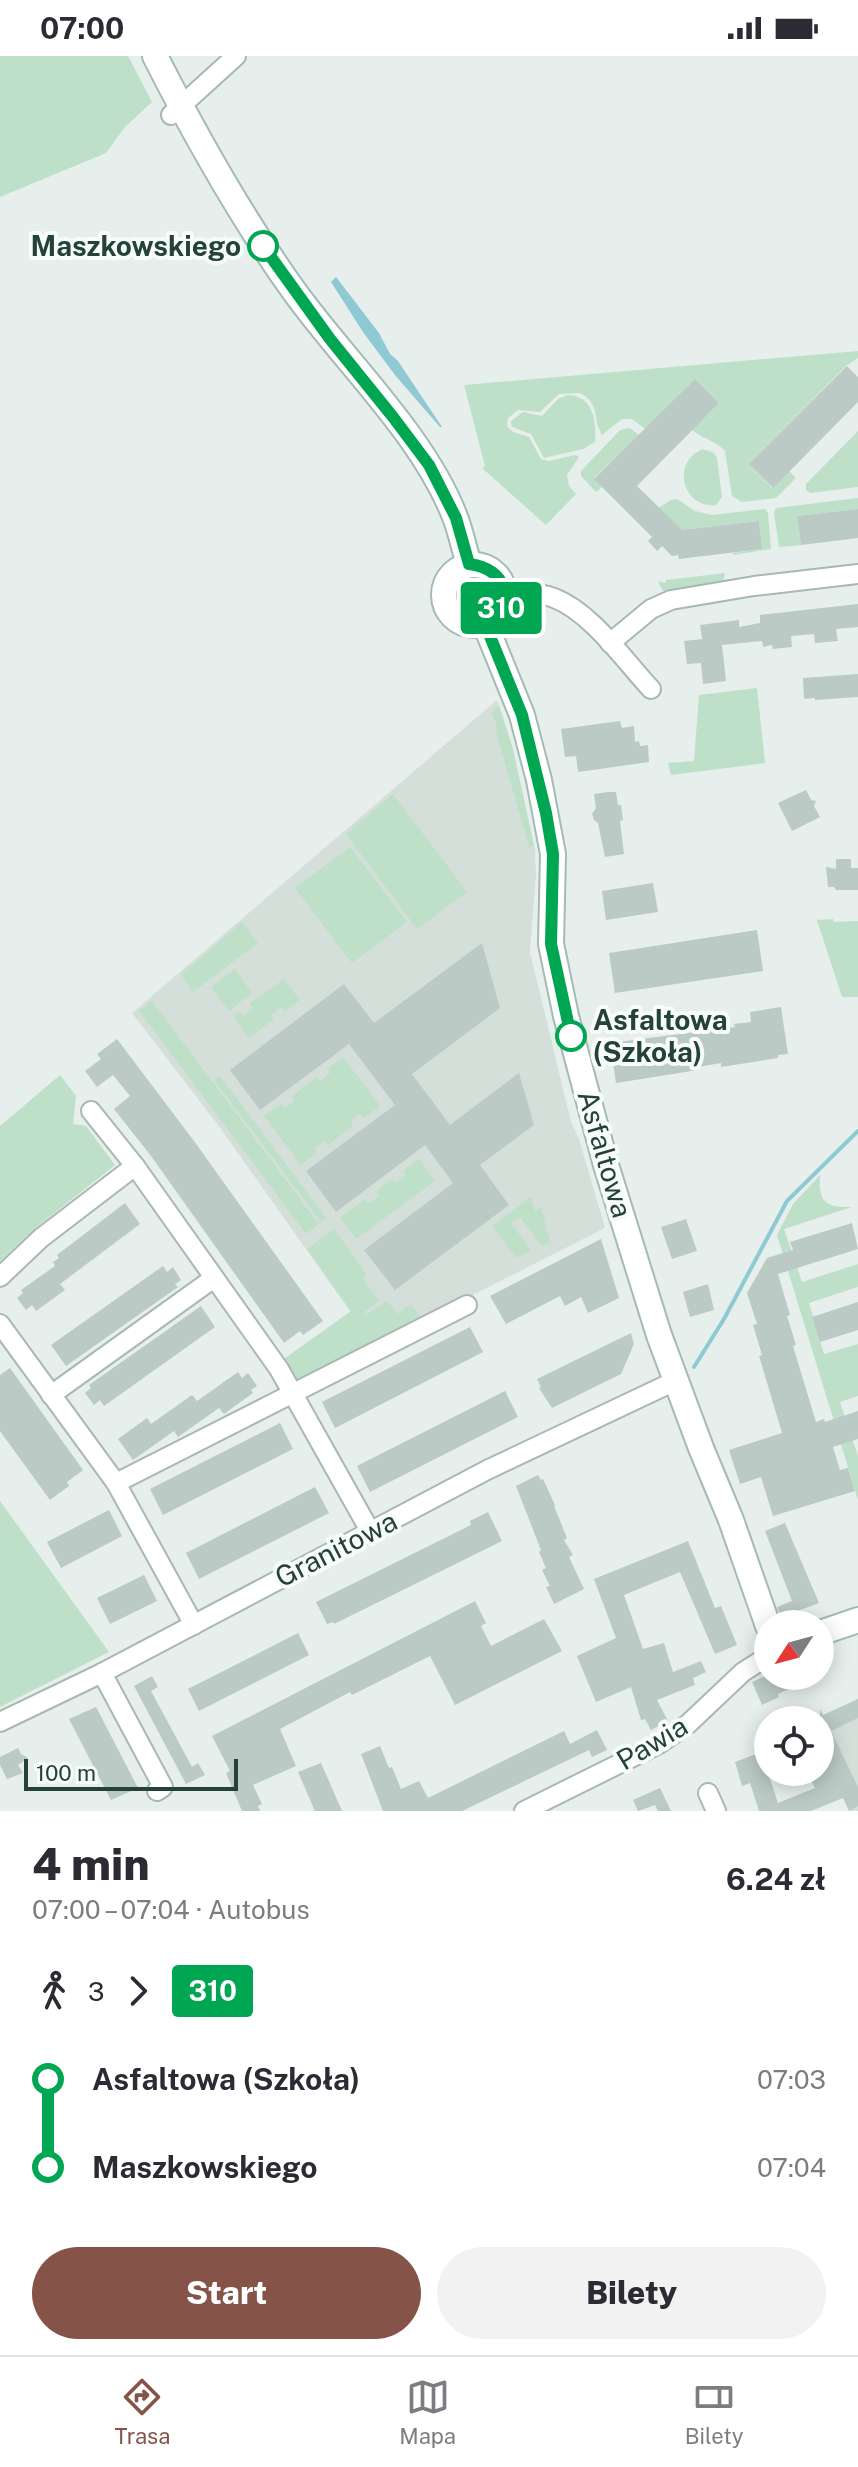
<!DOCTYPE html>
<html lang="pl">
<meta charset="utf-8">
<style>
body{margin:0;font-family:"Public Sans",sans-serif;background:#f2f2f3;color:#2b2b33;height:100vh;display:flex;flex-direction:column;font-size:30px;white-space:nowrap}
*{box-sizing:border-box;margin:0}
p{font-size:26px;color:#7c7c81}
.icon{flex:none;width:44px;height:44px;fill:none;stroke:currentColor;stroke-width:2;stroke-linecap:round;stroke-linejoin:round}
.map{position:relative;height:1755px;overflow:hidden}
.details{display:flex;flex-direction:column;background:#fff;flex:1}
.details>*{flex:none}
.badge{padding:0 16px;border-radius:6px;font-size:28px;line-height:52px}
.needle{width:52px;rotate:234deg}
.fabs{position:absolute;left:754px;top:1554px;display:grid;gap:16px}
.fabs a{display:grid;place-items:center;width:80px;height:80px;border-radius:50%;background:#fff;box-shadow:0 4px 20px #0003;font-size:40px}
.scale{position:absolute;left:24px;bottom:20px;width:214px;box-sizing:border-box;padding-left:8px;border:4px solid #24423a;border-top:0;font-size:22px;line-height:28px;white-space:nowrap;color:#24423a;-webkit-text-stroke:6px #f7fbf9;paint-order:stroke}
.map>.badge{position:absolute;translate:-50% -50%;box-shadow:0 0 0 4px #fff}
.legs{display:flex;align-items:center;gap:12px;height:88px;padding:0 32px;font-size:26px}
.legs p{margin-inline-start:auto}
.head{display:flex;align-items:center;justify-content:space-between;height:136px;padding:0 32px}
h1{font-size:44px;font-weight:800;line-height:60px}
.button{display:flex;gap:16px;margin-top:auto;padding:16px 32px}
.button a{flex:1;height:92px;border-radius:48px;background:#855347;color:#fff;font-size:32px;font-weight:800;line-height:92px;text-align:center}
.button a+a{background:#f2f2f3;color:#2b2b33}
ul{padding:0 32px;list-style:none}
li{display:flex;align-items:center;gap:28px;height:88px;font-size:30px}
li i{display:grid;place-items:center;width:12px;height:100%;margin:0 10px;background:currentColor}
li i::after{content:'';width:20px;height:20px;margin:-10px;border:6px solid;border-radius:50%;background:#fff}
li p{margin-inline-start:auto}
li:first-child i{background:linear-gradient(#0000 50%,currentColor 0)}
li:last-child i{background:linear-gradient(currentColor 50%,#0000 0)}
.status{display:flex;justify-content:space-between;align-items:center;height:56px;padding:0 40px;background:#fff;direction:ltr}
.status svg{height:22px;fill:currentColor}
.menu{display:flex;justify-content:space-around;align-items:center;height:112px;border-top:2px solid #e1e1e2;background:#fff;font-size:22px;color:#7c7c81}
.menu a{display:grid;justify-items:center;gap:4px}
.menu .selected{color:#855347}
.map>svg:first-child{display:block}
</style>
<div class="status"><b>07:00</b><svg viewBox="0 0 49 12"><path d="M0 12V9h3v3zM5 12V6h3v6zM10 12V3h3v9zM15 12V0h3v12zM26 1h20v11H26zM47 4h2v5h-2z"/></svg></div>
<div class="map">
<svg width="858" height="1755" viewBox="0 0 858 1755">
<rect width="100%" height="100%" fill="#e6efeb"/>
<!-- built -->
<g fill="#d4dfda">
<path d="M497,644L513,693L535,794L536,818L530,896L571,1066L579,1083L605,1172L374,1289L218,1069L132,957Z"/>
<path d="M858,1643V1755H849L820,1664H814Z"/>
</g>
<!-- green -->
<g fill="#bfe0c8">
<path d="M0,0H128L152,46L125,71L106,97L0,141Z"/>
<path d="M858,295V302L846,310L749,408L772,432L789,415L796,422L776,442L742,446L732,440L725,395C715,384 703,383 692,374L719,347L695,323L645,373L632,363H622L602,379C592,363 601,348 580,337L559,338L540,356L518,354L508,362L507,370L513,376L529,381L541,403L549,405L575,399L579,401L567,419L569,430L576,438L546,469L482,412L485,410L464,329Z"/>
<path d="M568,339C593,340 597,365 595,386L583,393L544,402L531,378L512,371L511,365L523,356L542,360L558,343Z"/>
<path d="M630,372L639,379L594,422L602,431L596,436L581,420V415L620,374Z"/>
<path d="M858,375V431L810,437L806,434V428Z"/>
<path d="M703,393L714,397L717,402L722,441L716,449C683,453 670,406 703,393Z"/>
<path d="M858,442V453L797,460L801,489L779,491L774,457L776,452Z"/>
<path d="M677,443L695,455L712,459L765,453L768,457L771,493L733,499V497L762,493L759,465L690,473L689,477L680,474L658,452L671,444Z"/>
<path d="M725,517L724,523L720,527L669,536L662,534L658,525L665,527L666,524Z"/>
<circle cx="474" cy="538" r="18"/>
<path d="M757,632L765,707L671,719L668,707L694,705L699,639Z"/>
<path d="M499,649L513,693L534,790L529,791L496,676L497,669L491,657Z"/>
<path d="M393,738L467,836L417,873L346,778Z"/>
<path d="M350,791L407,866L352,907L295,832Z"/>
<path d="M833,863L834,866L858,865V941H842L817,864Z"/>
<path d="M242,866L258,887L193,936L181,919Z"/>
<path d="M235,913L252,937L229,955L211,931Z"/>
<path d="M284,923L300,944L285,955L281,951L271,959L274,963L249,982L233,960L239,955L243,960L252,952L250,947Z"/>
<path d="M152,945L319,1168L306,1178L139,955Z"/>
<path d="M343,1001L380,1050L364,1062L360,1058L351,1065L353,1070L328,1089L325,1085L315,1092L317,1097L301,1109L264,1060L281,1048L285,1052L295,1044L292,1040L317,1021L320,1025L330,1017L328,1013Z"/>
<path d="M60,1019L76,1040L73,1068L86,1070L115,1109L34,1173L0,1205V1070Z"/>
<path d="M220,1020L326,1162L321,1166L214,1024Z"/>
<path d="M419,1103L435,1125L356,1183L340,1162L365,1143L369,1147L379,1140L376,1135L392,1123L396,1127L406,1119L403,1115Z"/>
<path d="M820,1119C818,1146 826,1152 852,1151L784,1173L802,1226L858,1208V1231L809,1247L824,1298L858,1288V1340L840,1346L858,1400V1444L777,1179L793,1148Z"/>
<path d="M531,1141L535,1155L541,1151L550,1186L542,1190L520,1161L511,1167L531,1194L516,1202L492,1170Z"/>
<path d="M334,1173L367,1219L363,1223L379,1245L363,1257L365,1260L387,1245L398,1258L411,1248L420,1260L372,1285L374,1289L296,1327L281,1305L351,1255L307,1193Z"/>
<path d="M0,1445L109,1596L0,1651Z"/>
</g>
<!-- water -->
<path fill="#8ec9d4" d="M336,221L379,277L390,298L398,305L442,371H440L395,319L363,276L331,226Z"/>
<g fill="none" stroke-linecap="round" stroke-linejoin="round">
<!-- stream -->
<path stroke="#8ec9d4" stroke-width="4" d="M694,1311L724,1263L787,1145L858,1075"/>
</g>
<!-- building -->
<g fill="#bbcac4">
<path d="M847,310L858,321V346L773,432L749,408Z"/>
<path d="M695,323L719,347L637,430L682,474L759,465L762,493L679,503L678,499L672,500L662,490L657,495L648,485L652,481L594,423Z"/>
<path d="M858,453V482L801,489L797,460Z"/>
<path d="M858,548V571L836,573L838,585L815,587L814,578L791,580L792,591L773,593L772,589L763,591L762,585L722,589L726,625L703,628L701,607L687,608L684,585L702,583L700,569L739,564V571L760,567V559Z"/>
<path d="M858,618V641L815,644V642L804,643L803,622Z"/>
<path d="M620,665L622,672L634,670L635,686L639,685L640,690L648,689L649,706L578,716L576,700L565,701L561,673Z"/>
<path d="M806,734L811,744L816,745L814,750L820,761L792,775L778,747Z"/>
<path d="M608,736H616L618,749H621L623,764L620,765L624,798L605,801L598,767L594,764L592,758L596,752L594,738Z"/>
<path d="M836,803H851V812H858V834H836L834,831H828L826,811L836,813Z"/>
<path d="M653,827L658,856L606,864L602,835Z"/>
<path d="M757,874L763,915L615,937L609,897Z"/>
<path d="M482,887L500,952L412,1018L450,1069L519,1017L534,1069L480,1109L509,1149L395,1234L364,1194L453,1127L425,1089L336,1156L306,1115L395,1049L349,988L260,1054L230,1014L344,928L374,967Z"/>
<path d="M781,951L788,998L778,999V1002L721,1011V1007L698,1011V1014L616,1027L610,987L735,971L734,968L751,966L750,956Z"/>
<path d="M117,983L194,1085L323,1265L303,1279L300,1275L284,1287L151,1100L114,1053L130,1040L113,1019L97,1031L85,1015L101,1003L97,998Z"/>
<path d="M125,1147L140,1168L60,1228L65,1234L36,1255L32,1249L26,1254L17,1242L23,1237L21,1234L55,1210L53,1206L59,1202L57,1199Z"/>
<path d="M686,1163L697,1195L672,1203L661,1171Z"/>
<path d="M852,1167L858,1193L778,1218L790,1259L787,1260L796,1289L793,1290L816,1366L824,1363L825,1366L858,1355V1383L833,1391L840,1414L848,1412L855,1435L773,1460L761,1421L740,1428L729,1394L782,1377L759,1300L762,1299L753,1269L757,1268L747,1237L767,1202L793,1194L790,1186Z"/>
<path d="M601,1183L619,1242L588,1257L581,1241L565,1250L560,1240L506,1268L490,1240Z"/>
<path d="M163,1210L167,1216L173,1211L181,1224L175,1228L178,1231L66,1310L51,1289Z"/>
<path d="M708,1228L714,1254L690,1261L683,1236Z"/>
<path d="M858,1246V1274L820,1286L812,1261Z"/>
<path d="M201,1250L215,1271L104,1350L100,1344L94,1349L85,1337L91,1332L89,1329Z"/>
<path d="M470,1271L483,1296L335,1372L322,1346Z"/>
<path d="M631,1277L634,1288L621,1318L552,1352L539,1332L541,1331L537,1323Z"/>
<path d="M10,1312L83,1414L67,1426L69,1430L50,1444L0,1375V1319Z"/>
<path d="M238,1316L242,1322L248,1317L257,1330L251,1334L253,1337L224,1358L219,1352L178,1381L174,1375L133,1404L118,1383L147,1362L151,1368L192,1339L197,1345Z"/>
<path d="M505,1335L518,1361L370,1436L357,1410Z"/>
<path d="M280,1367L293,1393L163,1459L150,1433Z"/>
<path d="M538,1419L541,1424L543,1423L555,1449L554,1450L567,1482L564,1484L573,1499L569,1501L584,1533L554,1548L546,1531L550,1530L542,1514L546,1512L539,1496L541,1494L516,1430Z"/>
<path d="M315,1431L329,1457L199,1523L186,1497Z"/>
<path d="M109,1454L122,1480L61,1512L47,1486Z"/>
<path d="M488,1456L502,1485L334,1568L333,1566L327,1568L316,1546L471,1469L470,1465Z"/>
<path d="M785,1467L819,1547L800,1554L804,1563L789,1568H784L777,1551L792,1545L765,1475Z"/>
<path d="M688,1485L715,1552L721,1550L737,1589L715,1598L680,1516L624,1539L643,1593L664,1587L673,1616L701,1605L706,1616L693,1622L695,1629L657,1644L668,1665L651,1674L645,1663L641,1664L631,1631L596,1646L577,1600L616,1582L594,1523Z"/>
<path d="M144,1519L157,1545L110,1568L97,1542Z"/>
<path d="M475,1545L486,1567L481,1570L491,1590L544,1563L562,1595L455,1649L430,1600L352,1639L350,1636L280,1673L296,1710L253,1729L262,1748L258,1750L260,1755H242L226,1717L230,1715L212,1680Z"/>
<path d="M298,1577L309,1599L199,1655L188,1633Z"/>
<path d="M152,1620L158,1631L151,1635L192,1711L198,1707L205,1719L186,1728L134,1630Z"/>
<path d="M765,1620H816L778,1638L779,1641L762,1649L752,1626Z"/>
<path d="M858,1643V1662L831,1675L858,1731V1750L849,1755L843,1742L811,1755H759L750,1727L742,1730L735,1706L761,1696L778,1747L815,1732L807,1716H820V1653L823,1659Z"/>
<path d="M96,1651L138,1732L111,1744L69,1663Z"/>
<path d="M597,1674L607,1694L592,1701L589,1694L462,1755H383L361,1698L380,1690L389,1712L392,1711L401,1733L419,1725L428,1742L564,1675L570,1688Z"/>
<path d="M18,1692L21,1698L28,1702L18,1709L23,1717L7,1723L0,1709V1701Z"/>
<path d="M321,1707L342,1755H315L298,1716Z"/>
<path d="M660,1732L671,1755H658L655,1749L638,1755L633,1744Z"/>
</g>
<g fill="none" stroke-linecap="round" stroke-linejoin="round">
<!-- street casing -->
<g stroke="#a8b8b2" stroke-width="22">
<g id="street">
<path d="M171,59L236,0"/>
<path d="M504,536C521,536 538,536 554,542C591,556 624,604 651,633"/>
<path d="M610,587L651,553L671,544L754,530L858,518"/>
<path d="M91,1055L135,1110L279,1313L370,1475"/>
<path d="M0,1221L41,1182L135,1110"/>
<path d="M0,1268L116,1427L194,1569"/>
<path d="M51,1339L214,1222"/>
<path d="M116,1427L467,1249"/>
<path d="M102,1617L163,1731L157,1735"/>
<path d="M0,1666L102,1617L487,1414L675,1325"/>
<path d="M708,1737L716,1755"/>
<path d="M524,1755L659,1688L688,1668L743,1616L768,1600"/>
</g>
</g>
<!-- secondary casing -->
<g stroke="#a4bbb3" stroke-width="28">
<g id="secondary">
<path d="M155,0C196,81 241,161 294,235C345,306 424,380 455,461C461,476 464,493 469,508"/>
<circle cx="474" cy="539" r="30"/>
<path d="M485,568L522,659L539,724L553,798L551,888L566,960L606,1109L659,1279L701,1392L731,1464L768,1570"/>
<path d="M820,1577L858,1564"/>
</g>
</g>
<!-- street -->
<use href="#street" stroke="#fff" stroke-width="18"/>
<!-- secondary -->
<use href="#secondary" stroke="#fff" stroke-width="24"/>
</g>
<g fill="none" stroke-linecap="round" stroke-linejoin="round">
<!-- line-1 casing -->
<g stroke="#fff" stroke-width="18">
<path id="line-1" d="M263,190L330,283L393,361L429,409L456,462L469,508C507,513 517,545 485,568L522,659L546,757L553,798L551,888L571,980"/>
</g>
<!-- line-1 -->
<use href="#line-1" stroke="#00a651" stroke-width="12"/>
</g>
<!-- markers -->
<g fill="#fff" stroke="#00a651" stroke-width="4">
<circle cx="263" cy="190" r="14"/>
<circle cx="571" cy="980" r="14"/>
</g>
<g text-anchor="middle" stroke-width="8" stroke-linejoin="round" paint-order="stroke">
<!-- stop labels -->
<g font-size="28" font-weight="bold" fill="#24423a" stroke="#f7fbf9" text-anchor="end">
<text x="241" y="200">Maszkowskiego</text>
<text x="593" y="974" text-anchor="start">Asfaltowa<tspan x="593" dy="32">(Szkoła)</tspan></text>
</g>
<!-- street labels -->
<g font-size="28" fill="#24423a" stroke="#f7fbf9">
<text transform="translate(605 1098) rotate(74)" y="10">Asfaltowa</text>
<text transform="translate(336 1493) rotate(-27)" y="10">Granitowa</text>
<text transform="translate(652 1687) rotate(-31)" y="10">Pawia</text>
</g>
</g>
</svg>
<div class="fabs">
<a><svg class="needle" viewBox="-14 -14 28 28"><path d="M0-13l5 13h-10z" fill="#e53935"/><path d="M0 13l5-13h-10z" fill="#7c7c81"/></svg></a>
<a><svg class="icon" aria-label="locate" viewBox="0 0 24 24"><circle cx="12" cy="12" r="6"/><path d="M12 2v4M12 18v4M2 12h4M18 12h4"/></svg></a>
</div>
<div class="scale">100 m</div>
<b class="badge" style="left:501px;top:552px;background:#00a651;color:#fff">310</b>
</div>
<section class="details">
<div class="head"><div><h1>4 min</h1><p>07:00 – 07:04 · Autobus</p></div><b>6.24 zł</b></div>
<div class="legs"><svg class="icon" aria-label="walk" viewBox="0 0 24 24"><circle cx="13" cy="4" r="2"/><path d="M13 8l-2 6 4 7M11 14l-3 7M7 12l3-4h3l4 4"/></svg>3<svg class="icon" aria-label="forward" viewBox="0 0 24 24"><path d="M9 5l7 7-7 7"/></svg><b class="badge" style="background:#00a651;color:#fff">310</b></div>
<ul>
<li><i style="color:#00a651"></i><b>Asfaltowa (Szkoła)</b><p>07:03</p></li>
<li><i style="color:#00a651"></i><b>Maszkowskiego</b><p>07:04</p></li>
</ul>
<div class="button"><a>Start</a><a>Bilety</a></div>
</section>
<nav class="menu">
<a class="selected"><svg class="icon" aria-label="directions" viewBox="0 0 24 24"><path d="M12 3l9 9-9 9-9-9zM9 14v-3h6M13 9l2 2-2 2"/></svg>Trasa</a>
<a><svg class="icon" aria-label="map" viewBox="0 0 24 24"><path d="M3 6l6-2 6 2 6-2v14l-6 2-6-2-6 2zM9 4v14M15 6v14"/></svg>Mapa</a>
<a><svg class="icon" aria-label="tickets" viewBox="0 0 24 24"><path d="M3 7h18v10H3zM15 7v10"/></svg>Bilety</a>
</nav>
